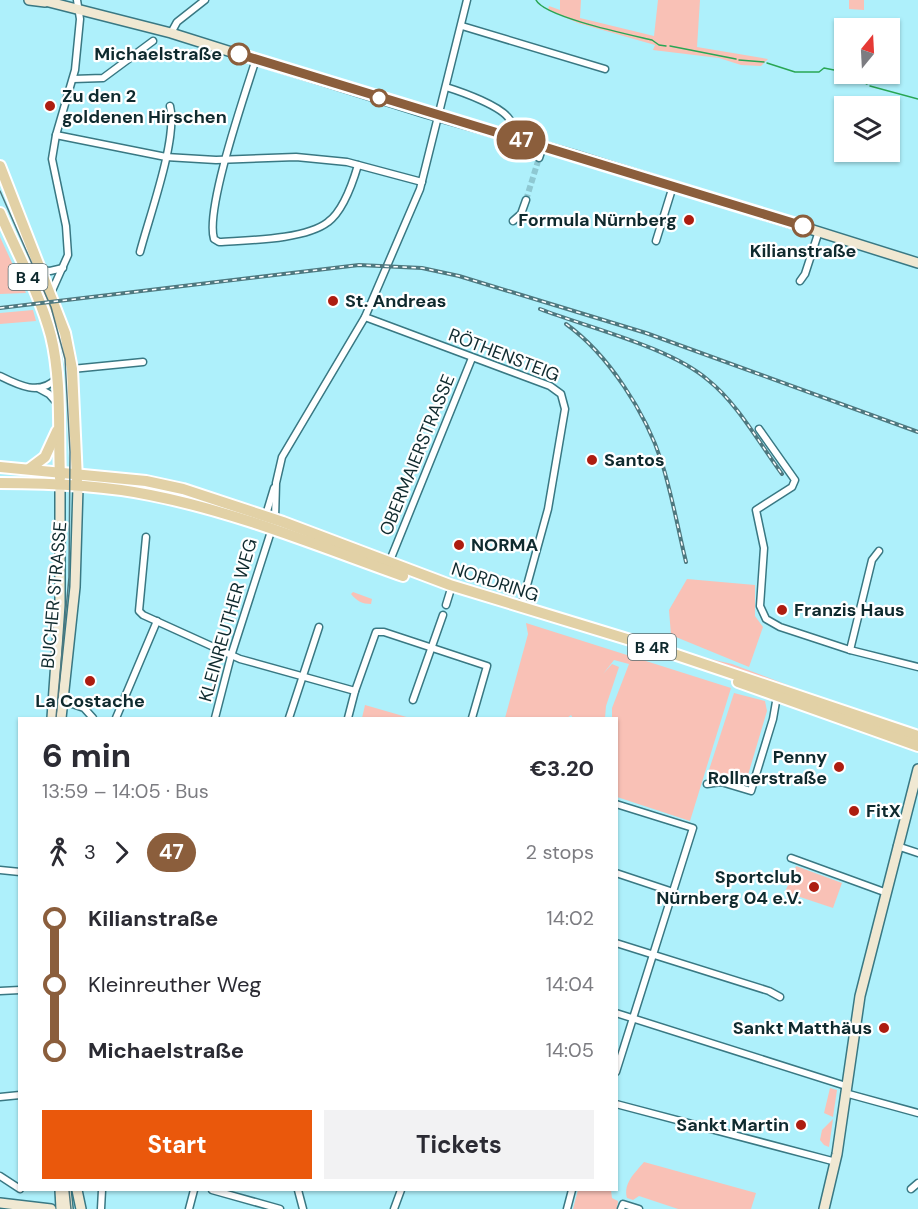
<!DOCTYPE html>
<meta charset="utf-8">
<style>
body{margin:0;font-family:"DM Sans",sans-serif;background:#f2f2f3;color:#2b2b33;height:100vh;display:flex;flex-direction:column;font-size:22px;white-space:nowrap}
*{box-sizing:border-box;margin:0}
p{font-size:20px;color:#7c7c81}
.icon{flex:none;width:33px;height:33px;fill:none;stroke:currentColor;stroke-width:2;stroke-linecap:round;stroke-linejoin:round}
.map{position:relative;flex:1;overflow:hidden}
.drawer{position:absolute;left:18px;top:717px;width:600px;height:474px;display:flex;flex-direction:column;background:#fff;border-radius:0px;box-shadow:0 2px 4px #0004}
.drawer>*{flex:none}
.badge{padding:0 12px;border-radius:20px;font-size:21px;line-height:39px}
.needle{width:39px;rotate:18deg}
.tools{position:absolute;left:834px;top:18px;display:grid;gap:12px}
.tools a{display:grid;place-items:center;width:66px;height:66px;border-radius:0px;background:#fff;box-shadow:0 2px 4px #0004;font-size:30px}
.map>.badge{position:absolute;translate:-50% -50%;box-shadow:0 0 0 3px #fff}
.legs{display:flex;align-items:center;gap:9px;height:66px;padding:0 24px;font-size:20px}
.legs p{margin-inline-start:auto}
.headline{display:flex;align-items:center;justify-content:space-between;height:102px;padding:0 24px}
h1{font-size:33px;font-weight:700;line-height:45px}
.cta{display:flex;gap:12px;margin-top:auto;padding:12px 24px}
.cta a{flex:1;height:69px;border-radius:0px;background:#ea580c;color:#fff;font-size:24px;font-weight:700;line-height:69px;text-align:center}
.cta a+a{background:#f2f2f3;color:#2b2b33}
ul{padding:0 24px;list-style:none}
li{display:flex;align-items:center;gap:21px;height:66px;font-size:22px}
li i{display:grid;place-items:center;width:9px;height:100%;margin:0 8px;background:currentColor}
li i::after{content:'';width:15px;height:15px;margin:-8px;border:4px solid;border-radius:50%;background:#fff}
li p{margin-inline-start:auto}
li:first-child i{background:linear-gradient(#0000 50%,currentColor 0)}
li:last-child i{background:linear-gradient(currentColor 50%,#0000 0)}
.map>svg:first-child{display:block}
</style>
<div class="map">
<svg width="918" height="1209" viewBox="0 0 918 1209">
<rect width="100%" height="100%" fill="#aef0fb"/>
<!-- green -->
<g fill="#f9c1b6">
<path d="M560,0H581L580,18L654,36L658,0H700L697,47L768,59L761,66L741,65L719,58L653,50L655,45L578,23L548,10L549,6L560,10Z"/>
<path d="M849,0H864V10L849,9Z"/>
<path d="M0,237L26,293L0,294Z"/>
<path d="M33,310L36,321L0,324V313Z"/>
<path d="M92,481L152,487L193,496L241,515L171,494L92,486Z"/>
<path d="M687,579L755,585V616L763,627L749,667L671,635L669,610Z"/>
<path d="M353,592L372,599L371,604C362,604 357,601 351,594Z"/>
<path d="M526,623L731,688L690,821L617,797L616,718H612V708L629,664L614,660L603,674L612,664L619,667L606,706L605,718H573L571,715L567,718H505L528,634Z"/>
<path d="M702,657L732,664L793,687L792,689L699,659Z"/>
<path d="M734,693L765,701L767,711L748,775L734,781L708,773Z"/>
<path d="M365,705L410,718H362Z"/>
<path d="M796,866L842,883L833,908L785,892Z"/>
<path d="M830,1088L837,1090L833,1117L824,1113Z"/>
<path d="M833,1119L829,1147L824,1145L820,1140L822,1130Z"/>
<path d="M644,1162L756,1193L751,1209H678L639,1196L633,1200L627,1198C623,1183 635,1173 644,1162Z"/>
<path d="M578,1190H611L612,1198L618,1201L617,1209H573Z"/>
</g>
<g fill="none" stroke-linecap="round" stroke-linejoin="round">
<!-- stream -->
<g stroke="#29a654" stroke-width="1.5">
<path d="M536,0C544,17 631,35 652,40L659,45L666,46"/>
<path d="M670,46L736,59"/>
<path d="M739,60L764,62"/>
<path d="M767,63L795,72H819L824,68L844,72"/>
<path d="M848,74L867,84"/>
<path d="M870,86L918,99"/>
</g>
<!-- street-tunnel -->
<path stroke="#8ec8d2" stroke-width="6" stroke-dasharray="6 3" stroke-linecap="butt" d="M526,200L539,158"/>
<!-- street casing -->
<g stroke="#397883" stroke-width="9">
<g id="street">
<path d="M462,26L605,69"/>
<path d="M171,33L177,22L205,0"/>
<path d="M256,59C245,94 205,209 214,239L219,242C247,240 305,240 328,222C343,211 353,182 358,165"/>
<path d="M73,79L103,78L153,41"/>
<path d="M446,87C462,92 502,106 510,120L506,135"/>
<path d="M56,135L166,157L216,160L296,157L347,162L422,182"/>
<path d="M539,158L543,146"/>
<path d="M513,221L521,214L526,200"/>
<path d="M656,241L673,186"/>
<path d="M140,252C149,217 178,139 170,106"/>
<path d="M40,270L50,271L63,268"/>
<path d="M800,281L805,274L819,231"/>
<path d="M51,293L68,255L66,226L52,159L56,135L75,70L80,19L77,0"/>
<path d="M365,317L550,386L561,394L565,409L548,509L521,607"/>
<path d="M72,369L143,362"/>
<path d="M0,376C18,385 39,396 56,379"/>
<path d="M38,388L49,394L57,403"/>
<path d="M759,429L795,480L792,487L756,510L764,548L760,606L766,619L780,627L850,650L918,667"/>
<path d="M265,518L274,488"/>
<path d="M146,537L139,611L143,615L240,659L355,691"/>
<path d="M389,563L472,358"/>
<path d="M446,605L450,592"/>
<path d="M850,650L872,560L879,551"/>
<path d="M61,700L84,708L93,718"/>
<path d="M413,700L443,615"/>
<path d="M116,718L157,621"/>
<path d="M215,718L231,656L275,519L276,483L282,457L365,317L420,189L467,0"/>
<path d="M289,718L319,627"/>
<path d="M348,718L355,691L376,632H384L487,666L472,718"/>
<path d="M707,784L721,782L751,791L773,719L777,696"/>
<path d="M616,804L693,828L616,1072"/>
<path d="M897,846L918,853"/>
<path d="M791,858L887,893"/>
<path d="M0,870L20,872"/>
<path d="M616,873L673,892"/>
<path d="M616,943L769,991L780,997"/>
<path d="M0,991L20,990"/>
<path d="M616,1013L846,1086"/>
<path d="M845,1093L918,1113"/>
<path d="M0,1097L20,1095"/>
<path d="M616,1104L836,1162"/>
<path d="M0,1176L20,1189"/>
<path d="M911,1189L918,1183"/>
<path d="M212,1190L280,1209"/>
<path d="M298,1190L303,1209"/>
<path d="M101,1209L102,1190"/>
<path d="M189,1209L194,1190"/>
<path d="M394,1209L401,1190"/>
<path d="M567,1209L572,1190"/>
<path d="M621,1209L623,1204L639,1209"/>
</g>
</g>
<!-- secondary casing -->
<g stroke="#397883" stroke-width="12">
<g id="secondary">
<path d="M29,0L45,2"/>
<path d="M41,0L171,33L426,113L574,155L918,263"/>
<path d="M52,718L60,605V485"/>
<path d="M61,718L75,587L78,487"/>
<path d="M60,1190L61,1209"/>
<path d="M66,1190L68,1209"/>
<path d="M77,1190L81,1209"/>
<path d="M0,1203L51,1209"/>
<path d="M824,1209L837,1154L860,996L918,769"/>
</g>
</g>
<!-- primary casing -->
<g stroke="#fff" stroke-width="14">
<g id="primary">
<path d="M0,166L65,333L72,369L77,480"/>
<path d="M0,213C17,253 40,294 51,336C62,381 58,432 60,478"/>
<path d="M0,467L146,481L183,489L283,522L450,585L650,646L918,736"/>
<path d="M29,469L45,457L57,431"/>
<path d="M0,483C50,483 102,485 150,495C237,512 321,547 403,576"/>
<path d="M738,682L918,746"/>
</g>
</g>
<!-- street -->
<use href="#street" stroke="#fff" stroke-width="6"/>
<!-- secondary -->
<use href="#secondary" stroke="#f0e8d2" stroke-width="9"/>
<!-- primary -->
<use href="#primary" stroke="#e2d1a6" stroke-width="10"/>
<!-- tram -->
<g stroke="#4e787f" stroke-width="1.5">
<path d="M0,191L51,307L65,359L70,452L69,577L56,718"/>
<path d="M69,1190L71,1209"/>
</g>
<!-- rail casing -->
<g stroke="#4e787f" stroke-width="4">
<g id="rail">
<path d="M0,308L359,265L422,268L459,276L646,333L918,432"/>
<path d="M540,309C589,328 670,347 708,380C738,404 759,443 782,474"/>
<path d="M566,324C608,354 646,413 662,463C672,495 678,529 686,562"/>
</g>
</g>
<!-- rail -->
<use href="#rail" stroke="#fff" stroke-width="1.5" stroke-dasharray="4.5" stroke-linecap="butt"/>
</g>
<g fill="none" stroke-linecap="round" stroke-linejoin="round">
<!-- line-1 casing -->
<g stroke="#fff" stroke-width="14">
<path id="line-1" d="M239,54L803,226"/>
</g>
<!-- line-1 -->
<use href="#line-1" stroke="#8b5e3c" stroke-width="9"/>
</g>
<!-- markers -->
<g fill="#fff" stroke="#8b5e3c" stroke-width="3">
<circle cx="239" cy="54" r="10"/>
<circle cx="379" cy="98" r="8"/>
<circle cx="803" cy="226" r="10"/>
</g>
<g fill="#ad1d10" stroke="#fff" stroke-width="2">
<circle cx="50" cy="106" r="6"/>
<circle cx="689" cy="220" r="6"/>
<circle cx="333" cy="301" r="6"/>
<circle cx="592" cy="460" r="6"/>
<circle cx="459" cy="545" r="6"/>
<circle cx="782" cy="610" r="6"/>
<circle cx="90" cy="681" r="6"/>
<circle cx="839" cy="767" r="6"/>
<circle cx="854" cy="811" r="6"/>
<circle cx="814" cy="887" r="6"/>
<circle cx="884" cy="1028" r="6"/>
<circle cx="801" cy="1125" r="6"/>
</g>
<g text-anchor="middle" stroke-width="4.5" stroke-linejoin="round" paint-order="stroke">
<!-- shield labels -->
<g fill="#fff" stroke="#576a6d" stroke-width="1.5">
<rect x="8.5" y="264" width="39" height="26" rx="4.5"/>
<rect x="628" y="634" width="48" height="26" rx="4.5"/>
</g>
<g font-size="16" font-weight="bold" fill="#0f2a2e">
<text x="28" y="283">B 4</text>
<text x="652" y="653">B 4R</text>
</g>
<!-- stop labels -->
<g font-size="18" font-weight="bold" fill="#0f2a2e" stroke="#fff" text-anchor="end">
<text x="222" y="60">Michaelstraße</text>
<text x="803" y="257" text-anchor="middle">Kilianstraße</text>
</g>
<!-- poi labels -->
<g font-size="18" font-weight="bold" fill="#0f2a2e" stroke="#fff" text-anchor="start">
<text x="62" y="102">Zu den 2<tspan x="62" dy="21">goldenen Hirschen</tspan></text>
<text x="677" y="226" text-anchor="end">Formula Nürnberg</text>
<text x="345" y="307">St. Andreas</text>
<text x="604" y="466">Santos</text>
<text x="471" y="551">NORMA</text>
<text x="794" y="616">Franzis Haus</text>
<text x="90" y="707" text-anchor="middle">La Costache</text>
<text x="827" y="763" text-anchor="end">Penny<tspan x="827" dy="21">Rollnerstraße</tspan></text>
<text x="866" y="817">FitX</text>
<text x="802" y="883" text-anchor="end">Sportclub<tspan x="802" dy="21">Nürnberg 04 e.V.</tspan></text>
<text x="872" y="1034" text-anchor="end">Sankt Matthäus</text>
<text x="789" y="1131" text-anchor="end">Sankt Martin</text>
</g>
<!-- street labels -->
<g font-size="18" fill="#0f2a2e" stroke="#fff">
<text transform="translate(504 355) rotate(21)" y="6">RÖTHENSTEIG</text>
<text transform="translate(417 455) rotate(-68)" y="6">OBERMAIERSTRASSE</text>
<text transform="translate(495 582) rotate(18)" y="6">NORDRING</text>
<text transform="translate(54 595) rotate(-85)" y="6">BUCHER STRASSE</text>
<text transform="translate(228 620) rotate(-74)" y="6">KLEINREUTHER WEG</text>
</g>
</g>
</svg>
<div class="tools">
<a><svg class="needle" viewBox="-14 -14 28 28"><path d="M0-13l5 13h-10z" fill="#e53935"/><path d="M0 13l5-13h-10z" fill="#7c7c81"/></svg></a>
<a><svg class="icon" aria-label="layers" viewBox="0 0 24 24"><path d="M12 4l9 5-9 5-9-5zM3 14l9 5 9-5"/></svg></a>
</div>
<b class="badge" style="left:521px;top:140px;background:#8b5e3c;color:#fff">47</b>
<section class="drawer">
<div class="headline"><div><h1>6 min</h1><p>13:59 – 14:05 · Bus</p></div><b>€3.20</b></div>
<div class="legs"><svg class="icon" aria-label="walk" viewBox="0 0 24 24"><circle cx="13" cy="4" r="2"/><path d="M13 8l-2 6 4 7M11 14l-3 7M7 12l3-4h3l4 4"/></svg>3<svg class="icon" aria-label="forward" viewBox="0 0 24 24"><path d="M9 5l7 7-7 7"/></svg><b class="badge" style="background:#8b5e3c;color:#fff">47</b><p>2 stops</p></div>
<ul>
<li><i style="color:#8b5e3c"></i><b>Kilianstraße</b><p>14:02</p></li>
<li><i style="color:#8b5e3c"></i><span>Kleinreuther Weg</span><p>14:04</p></li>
<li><i style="color:#8b5e3c"></i><b>Michaelstraße</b><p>14:05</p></li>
</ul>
<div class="cta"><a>Start</a><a>Tickets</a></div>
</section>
</div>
